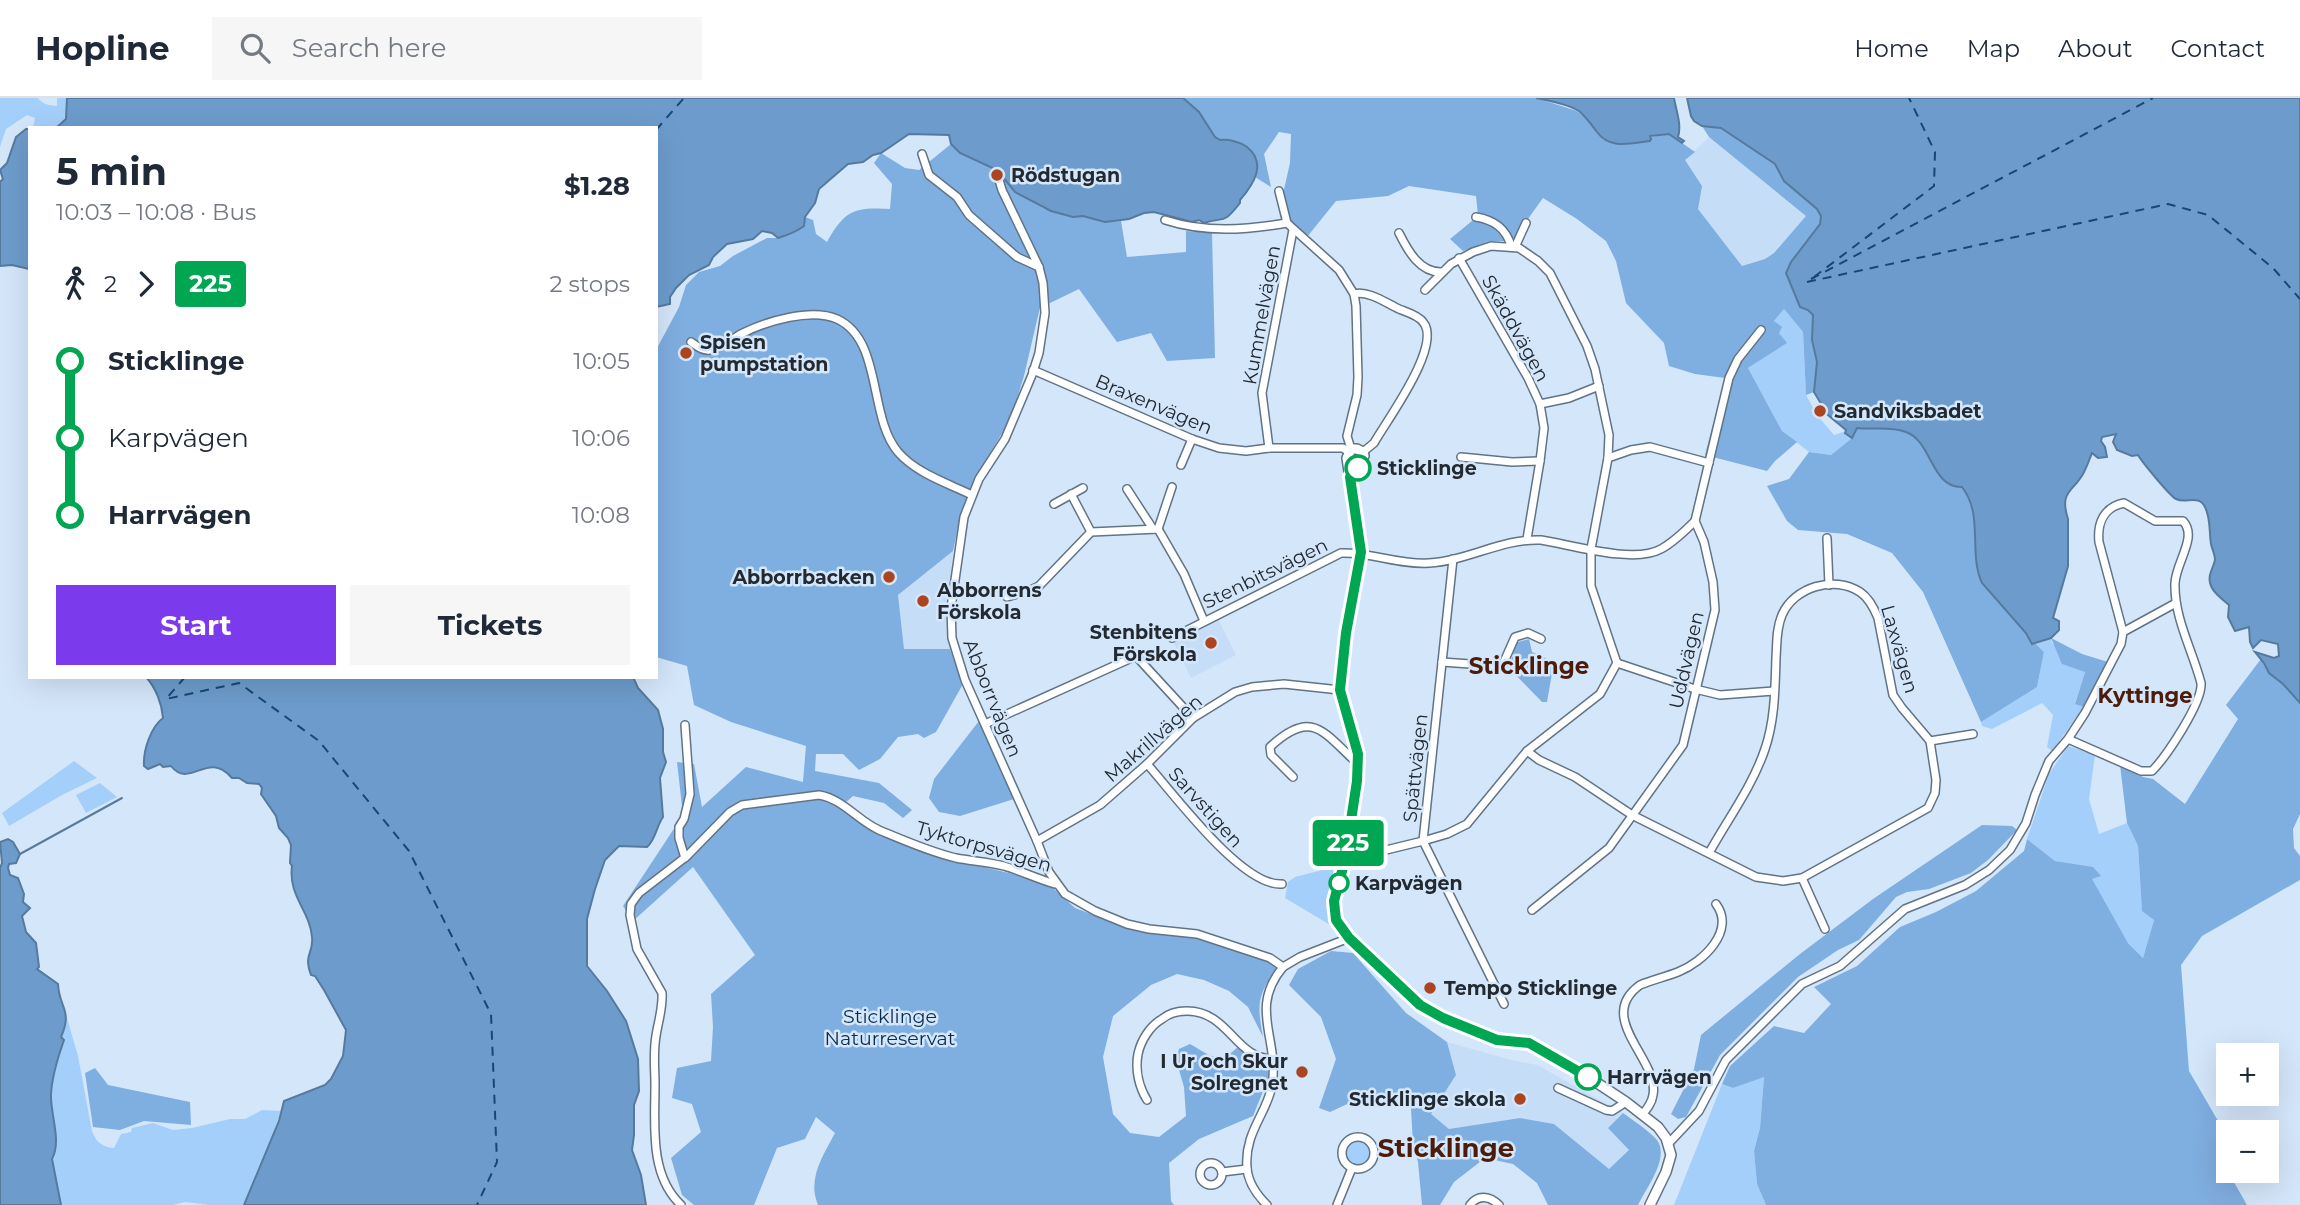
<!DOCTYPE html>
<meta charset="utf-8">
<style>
body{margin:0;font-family:Montserrat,sans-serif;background:#f6f6f7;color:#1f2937;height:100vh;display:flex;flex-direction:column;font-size:26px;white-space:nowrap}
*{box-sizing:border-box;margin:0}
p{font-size:23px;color:#747a83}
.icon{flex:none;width:38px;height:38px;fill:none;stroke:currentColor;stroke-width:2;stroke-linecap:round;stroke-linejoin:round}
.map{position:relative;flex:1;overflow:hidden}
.panel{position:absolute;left:28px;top:28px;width:630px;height:553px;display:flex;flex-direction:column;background:#fff;border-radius:0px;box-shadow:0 7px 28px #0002}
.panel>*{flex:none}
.badge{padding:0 14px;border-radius:5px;font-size:24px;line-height:46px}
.tools{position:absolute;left:2216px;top:945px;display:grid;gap:14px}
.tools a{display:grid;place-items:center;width:63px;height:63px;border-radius:0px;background:#fff;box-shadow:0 7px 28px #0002;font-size:35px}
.map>.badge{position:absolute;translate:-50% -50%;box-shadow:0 0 0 4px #fff}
.legs{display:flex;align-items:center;gap:10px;height:77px;padding:0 28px;font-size:23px}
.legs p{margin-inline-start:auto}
.headline{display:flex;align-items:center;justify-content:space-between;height:119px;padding:0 28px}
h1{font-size:38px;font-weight:700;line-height:52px}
.primary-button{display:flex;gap:14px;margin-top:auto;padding:14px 28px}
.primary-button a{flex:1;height:80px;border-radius:0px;background:#7c3aed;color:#fff;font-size:28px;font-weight:700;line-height:80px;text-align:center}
.primary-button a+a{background:#f6f6f7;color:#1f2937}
ul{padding:0 28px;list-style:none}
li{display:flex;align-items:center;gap:24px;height:77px;font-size:26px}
li i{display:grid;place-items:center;width:10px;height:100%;margin:0 9px;background:currentColor}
li i::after{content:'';width:18px;height:18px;margin:-9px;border:5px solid;border-radius:50%;background:#fff}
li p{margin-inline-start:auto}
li:first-child i{background:linear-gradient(#0000 50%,currentColor 0)}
li:last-child i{background:linear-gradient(currentColor 50%,#0000 0)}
header{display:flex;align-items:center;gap:42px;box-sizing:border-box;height:98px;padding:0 35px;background:#fff;border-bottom:2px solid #e0e1e3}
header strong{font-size:33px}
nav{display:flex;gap:38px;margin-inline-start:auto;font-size:24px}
.search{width:490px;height:63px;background:#f6f6f7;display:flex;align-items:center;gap:18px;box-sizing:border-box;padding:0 24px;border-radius:0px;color:#747a83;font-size:26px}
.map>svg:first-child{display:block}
</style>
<header>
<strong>Hopline</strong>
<div class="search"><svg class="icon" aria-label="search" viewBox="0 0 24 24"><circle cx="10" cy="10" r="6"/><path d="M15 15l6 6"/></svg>Search here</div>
<nav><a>Home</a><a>Map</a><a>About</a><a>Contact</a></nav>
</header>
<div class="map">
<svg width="2300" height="1107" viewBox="0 0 2300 1107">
<rect width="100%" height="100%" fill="#d4e6fa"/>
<!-- built -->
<g fill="#c5ddf7">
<path d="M1709,39L1807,118L1774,155L1765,161L1742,168L1698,111L1685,62Z"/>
<path d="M953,453L947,509L950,551H904L898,497Z"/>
<path d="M1218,521L1236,557L1191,580L1173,543Z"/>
<path d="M1447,944L1511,962L1537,967L1623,1015L1608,1030L1629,1052L1609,1072L1554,1026L1520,1020L1449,1031L1431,1017L1456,977Z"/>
</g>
<!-- green -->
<g fill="#a5cffb">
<path d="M0,0H38C43,7 49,7 57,8V0H67L66,21L56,30H33L35,20L27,17L6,31L0,49Z"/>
<path d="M1784,211L1803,234L1806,297L1817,317L1834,337L1846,333L1845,336L1852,340L1831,357L1809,354L1782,333L1748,270L1786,245L1779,235L1774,223Z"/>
<path d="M2051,540L2052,545L2085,574L2075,605L2084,609L2052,653L2047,649L2053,617L2042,605L1992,631L1982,628L1981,624L2037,589L2044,554L2036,546Z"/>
<path d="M2068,648L2095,657L2089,701L2099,736L2127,725L2138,748L2142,812L2154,822L2143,860L2128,845L2091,781L2100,778L2093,770L2055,763L2027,741L2049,676Z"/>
<path d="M74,663L97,680L62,697L9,728L2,715Z"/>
<path d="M100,685L117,699L86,715L76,697Z"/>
<path d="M1330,770L1334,771L1326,810L1332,828L1285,800L1288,784L1295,779Z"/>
<path d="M67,920L78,958L92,1033C96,1044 102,1049 114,1050L121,1036L131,1034L132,1030L153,1025L173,1032L192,1030L230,1021H245L262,1012L281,1013L268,1051L244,1107H209L185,1104L173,1107H61L52,1061C62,1043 50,1016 51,996C52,977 58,960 64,942L61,939Z"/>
<path d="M1764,978L1760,1030L1754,1053L1757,1086L1766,1107H1674L1722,986L1733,990Z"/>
<circle cx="1358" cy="1055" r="13"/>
</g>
<!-- forest -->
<g fill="#7faee0">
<path d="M1183,0H1536L1577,13L1591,25L1604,42L1614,45L1669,36L1695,54L1685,62L1702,88L1698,111L1742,168L1765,161L1774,155L1806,118L1709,39L1702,28L1721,30L1775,66L1784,83L1817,111L1821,118L1820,126L1786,175L1796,201L1813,217L1812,242L1817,264L1814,294L1806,297L1803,234L1784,211L1774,223L1782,229L1779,235L1787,245L1748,270L1782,333L1797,344L1775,363L1767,373L1705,357L1725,280L1695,276L1669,268L1664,245L1626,205L1616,163L1606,143L1577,121L1543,100L1518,135L1516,143H1489L1463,153L1450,141L1478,118L1476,98L1409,88L1388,98L1336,103L1307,139L1283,119V96L1290,65L1291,36L1279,34L1264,56L1271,89L1255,79L1258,71L1257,60L1215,39L1199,14Z"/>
<path d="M951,46L960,55L997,72L1015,94L1043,110L1073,119L1083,118L1105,124L1121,123L1127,159L1186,154V133L1212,135L1215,260L1167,263L1151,235L1117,244L1079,191L1048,206L1041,205L1024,278L1011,320L975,381L961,415L953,453L898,497L904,551H950L963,586L936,634L924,640L918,636L898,639L880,661L859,672L843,656H816L815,673L879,685L912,712L903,720L884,705L853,698L845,705L857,717L942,759L1029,780L1053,790L1075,810L1126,829L1199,839L1272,865L1276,870C1257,899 1257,906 1263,939L1248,909L1229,893L1204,882L1177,876L1151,887L1113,918L1103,959L1113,1016L1130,1035L1159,1039L1186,1018L1184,989L1176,962L1179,951L1190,946C1211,958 1219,968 1239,948L1251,959L1268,967V981L1253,1018L1199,1041L1169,1065L1171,1103L1174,1107H818C807,1081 823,1058 835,1035L816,1019L805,1041L777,1050L754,1107H694L682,1097L671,1060L701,1034L692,1006L672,1000L677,970L711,963L713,929L711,896L755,857L693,769L633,823L623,808L683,717L677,664L694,666L702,709L746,669L803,684L806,648L731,624L694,607L687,568L656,559V252L679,209L686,187L699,174L720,168L733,158L767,140H778L805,119L813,122L816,136L827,144C845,112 854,109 890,111L892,86L874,65L881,55L905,70L919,72Z"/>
<path d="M1857,330C1873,332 1897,327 1911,336C1929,349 1936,390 1962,389C1984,417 1968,454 1982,485L2026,535L2032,546H2036L2044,554L2037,589L1981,624L1923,494L1892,455L1847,436L1798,432L1787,423L1767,388L1789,381L1809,354L1831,357L1852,340Z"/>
<path d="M2051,540L2082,556L2108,564L2084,609L2075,606L2085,574L2062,566Z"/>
<path d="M1529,541L1532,554L1554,564L1547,604H1542L1507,568L1513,558L1515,545Z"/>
<path d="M2261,561L2269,575L2283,586L2300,605V716L2293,731L2294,750L2300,758V782L2202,838L2181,867L2189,973L2228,1040V1073H2232L2231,1079L2247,1107H1766L1757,1086L1754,1053L1760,1030L1764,979L1733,990L1722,986L1730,968L1774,928L1804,935L1831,906L1814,889L1857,868L1900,829L1936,814L1976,793L2024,753L2027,741L2055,763L2093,769L2101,778L2092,781L2128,845L2143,860L2154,822L2142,813L2138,748L2127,725L2120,667L2143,679L2153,681L2185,706L2238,621L2226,607Z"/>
<path d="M979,623L1014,701L960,718L939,714L929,700L934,681Z"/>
<path d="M1982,727L2012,728L2017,732L1988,762L1971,775L1929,791L1907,794L1896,799L1859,842L1838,852L1798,879L1720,957L1686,1019L1678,1021L1671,1016L1694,971L1701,937L1800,856L1873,801Z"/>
<path d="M1331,853L1353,855L1406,915L1447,944L1456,977L1431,1016L1449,1031L1520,1020L1554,1026L1609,1071L1629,1052L1608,1030L1623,1015C1634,1023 1648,1032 1657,1042C1670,1060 1646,1090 1638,1107H1548L1537,1085L1513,1066L1485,1060L1454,1084L1440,1107H1422L1418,1064L1413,1047L1411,1010L1369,996L1330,1014L1319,1010L1336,961L1321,919L1289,887L1298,871Z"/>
<path d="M95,970L108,987L190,1004L191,1027L144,1023L120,1032L93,1029L85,975Z"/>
</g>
<!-- water -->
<g fill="#6d9ccc" stroke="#567a9e" stroke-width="2">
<path d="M67,0H1183L1199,14L1215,39L1220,42C1229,41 1240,44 1247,49C1267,65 1254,86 1240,102V105C1222,128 1225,118 1204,125L1199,122L1192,124L1154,114L1144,115L1129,121L1105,124L1083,118L1073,119L1051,113L1015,94L997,72L960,55L951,46L949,37L909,36L881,55L873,57L863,64L848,66L819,91L815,105L805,119L804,128C796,134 788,137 778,140L772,135L762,133L753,141L727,146L713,159L709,167L689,177L676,190L670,199V206L656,209V30H56L66,21Z"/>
<path d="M1536,0H1674C1676,12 1682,27 1678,39L1684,43L1682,45L1669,36L1650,38L1651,41L1650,43C1631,45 1610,52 1597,34C1591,26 1587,20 1579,13C1569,7 1547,2 1536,0Z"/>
<path d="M1687,0H2300V605L2283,586L2269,575L2264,565L2255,554L2274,560L2279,558L2278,546L2261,542L2253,550L2250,544L2249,529L2235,533L2228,519L2229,507C2220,499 2207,491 2210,477C2211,472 2214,467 2215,462C2215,456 2212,451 2211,446C2209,434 2211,421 2205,409C2199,396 2186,406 2176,401C2170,398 2142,364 2138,357L2132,358L2117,352L2113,344L2116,336L2102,339L2101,343L2105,349L2107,359L2098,360L2092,355C2089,362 2087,369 2083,376C2073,394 2059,393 2068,421V468L2053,520L2059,523V532L2051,540L2032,546L2026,535L1982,485C1968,454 1984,417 1962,389C1931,390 1932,343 1906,334C1891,328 1873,332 1857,330L1852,340L1845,335L1846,332L1828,317L1814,294L1817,264L1812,242L1813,217L1808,212L1800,209L1786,175L1791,164L1820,126L1821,118L1817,111L1784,83L1775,66L1721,30L1702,28L1694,23L1691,18Z"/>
<path d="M26,31H30L29,171L12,167L0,168V84L3,81L0,72L7,65L16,39Z"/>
<path d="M146,579H633L638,590L658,612L663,631V654L666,664L660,680L663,719C656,729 656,741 647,749L619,748L605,762L595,791L587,821V868L607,893L626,923L638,961L639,993L634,1007V1037L632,1052L641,1077L646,1107H244L279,1023L284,1003L325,987L331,981L343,958L346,932L324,892L315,878L311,877C303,855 314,856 312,839C310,813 288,798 292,768L290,765L291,747L288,740L279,730L276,718L261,696L262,690L259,686L247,685L239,680H232C208,651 190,692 171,668L163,669L160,666L148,671L144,668C143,652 151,629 163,620C162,606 156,590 146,579Z"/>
<path d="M8,741L13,744L20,756L16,765L9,766L8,770L10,777L18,780L24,796L23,804L30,810L22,818L26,834L36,845L39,869L37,871L58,886C59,910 73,912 61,939L64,942C58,959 52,977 51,996C50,1016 62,1043 52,1061L61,1107H0V770L2,765L0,744Z"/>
</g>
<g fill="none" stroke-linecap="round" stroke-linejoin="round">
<!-- stream -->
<path stroke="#567a9e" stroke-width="2" d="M20,756L122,700"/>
<!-- ferry -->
<g stroke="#164877" stroke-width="2" stroke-dasharray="9 7" stroke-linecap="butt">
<path d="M656,32L684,0"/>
<path d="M1814,179L1934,88L1935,54L1909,0"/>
<path d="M1811,181L2153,0"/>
<path d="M1807,184L2168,106L2208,117L2273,170L2300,201"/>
<path d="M185,579L166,601L239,585L319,643L409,753L491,916L497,1064L477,1107"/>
</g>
<!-- minor casing -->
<g stroke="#627384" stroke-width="10">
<g id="minor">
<path d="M922,56L929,77L957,99L969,117L1017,159L1039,169"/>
<path d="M999,82L1002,92L1039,169L1043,185L1045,215L1039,255L1032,277L1005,341L979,381L964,419L951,510L952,540L965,582L1037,743L1049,774L1065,796L1095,813L1127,826L1149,831L1197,836L1270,860L1283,869L1300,859L1349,840"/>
<path d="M1279,93L1287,125L1339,172L1354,196L1356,208L1358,279L1357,297L1347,338L1351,351"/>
<path d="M1476,119C1494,122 1506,130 1511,148"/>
<path d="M1165,122C1205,135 1246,132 1287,125"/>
<path d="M1399,135C1408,153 1420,175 1442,174"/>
<path d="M1515,149L1526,125"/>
<path d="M1459,160L1528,280L1540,306L1544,330L1540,363L1527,441"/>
<path d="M1354,196C1368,192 1386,205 1399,211C1406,214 1418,217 1423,224C1443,247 1387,322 1374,345L1363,354"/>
<path d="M691,244C697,248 702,253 710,252C721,251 733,240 743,235C767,223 811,210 837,221C883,242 868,319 898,354C916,375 947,385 972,397"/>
<path d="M1033,272L1192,341L1219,350L1246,353L1269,350H1343L1349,354"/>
<path d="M1540,306L1569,300L1599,288"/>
<path d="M1269,350L1262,295L1293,132"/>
<path d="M1461,359L1512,364L1540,363"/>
<path d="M1608,360L1631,352L1650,349L1709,365"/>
<path d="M1181,367L1192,341"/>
<path d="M1127,391L1153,431"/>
<path d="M1071,396L1091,434"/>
<path d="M1054,406L1083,390"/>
<path d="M1158,431L1172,389"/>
<path d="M1827,440L1829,487"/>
<path d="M1453,461L1423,743L1504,906"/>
<path d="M1007,499L1031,492L1039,488L1091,434L1158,431L1184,476L1204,523"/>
<path d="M2123,534L2176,505"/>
<path d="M1172,540L1341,455C1371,454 1399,467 1429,465C1467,463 1503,440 1541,442C1572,447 1634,466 1661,451C1674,444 1685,433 1695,423"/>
<path d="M1442,564L1498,568L1503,566L1515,539L1528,535L1541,541"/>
<path d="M1617,565L1695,591L1720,597L1774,593"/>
<path d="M985,626L1136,558L1193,620"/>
<path d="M685,627L690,696L684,721L679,729V740L685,760"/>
<path d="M1930,643L1973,636"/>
<path d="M1527,653L1539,662L1575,679L1632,717L1756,779L1783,783L1802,780L1928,710L1935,695L1936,682L1930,643L1902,610L1893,597L1878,520C1874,510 1869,500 1860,494C1834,477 1794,489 1782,517C1776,531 1777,546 1776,560C1775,590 1775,622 1765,651C1753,687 1728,721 1709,755"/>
<path d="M1147,666C1174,696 1242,789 1282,786"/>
<path d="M1293,679L1271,657L1270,649C1312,610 1323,634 1357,665"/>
<path d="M1037,743L1100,707L1147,666L1193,620L1235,594L1252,589L1284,586L1340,592"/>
<path d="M1345,762L1423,743L1447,736L1467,726L1527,653L1600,596L1617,565L1591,488V451L1608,360L1609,337L1595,271L1587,248L1550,175L1538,163L1519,150L1491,148L1473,154L1451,166L1425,192"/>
<path d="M1802,780L1825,831"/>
<path d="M1532,812L1609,750L1683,647L1715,512L1713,484L1704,444L1695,423L1729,280L1738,261L1761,232"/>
<path d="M1558,990L1606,1012L1612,1013L1626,1004"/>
<path d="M1147,1002C1139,989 1135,972 1138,956C1141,942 1150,928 1162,921C1169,915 1178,913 1187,913C1229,913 1235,961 1273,961"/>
<path d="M1642,1017C1647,1011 1652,1005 1653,997C1660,962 1594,920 1640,887C1652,882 1665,879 1678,874C1703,864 1736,833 1716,806"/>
<circle cx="1358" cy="1055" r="16"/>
<path d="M1669,1045L1699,1013L1726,962L1802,886L1840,868L1905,811L1965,787L1989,772L2010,752L2026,725L2035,697L2049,663L2068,641L2085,615L2121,546L2123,534L2099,444C2097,425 2104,409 2124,405L2155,423H2183C2198,439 2176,464 2175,485C2174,520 2192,551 2201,585C2203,604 2166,659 2152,673H2141L2068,641"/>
<circle cx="1211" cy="1076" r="11"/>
<path d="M1222,1074L1247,1071"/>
<path d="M681,1107C649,1077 655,1027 655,987C655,971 653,954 656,938C658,924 663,910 662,895L637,851L630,817L631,806L639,795L687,758L730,714L742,707L819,697C843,701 857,722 879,732C903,742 930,754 956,760C972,763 988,764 1004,768C1021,773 1038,781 1055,786"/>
<path d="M1267,1107C1258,1098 1248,1084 1247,1070C1244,1035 1266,1017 1272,988C1280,941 1248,911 1283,869"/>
<path d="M1337,1107L1352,1070"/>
<path d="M1470,1107C1478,1096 1490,1098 1499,1107"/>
</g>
</g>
<!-- tertiary casing -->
<g stroke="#627384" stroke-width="12">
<path id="tertiary" d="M1350,379L1364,358L1363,354L1357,351H1351L1347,360L1361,454L1346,535L1340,592L1356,645L1357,683L1345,762L1334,803L1336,822L1349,840L1420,907L1438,918L1497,942L1529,945L1576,971L1626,1004L1658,1029L1666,1040L1671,1057L1666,1074L1650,1107"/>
</g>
<!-- minor -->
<use href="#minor" stroke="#fff" stroke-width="7"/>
<!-- tertiary -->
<use href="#tertiary" stroke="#fff" stroke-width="9"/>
</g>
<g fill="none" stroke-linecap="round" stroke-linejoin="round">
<!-- line-1 casing -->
<g stroke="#fff" stroke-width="16">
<path id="line-1" d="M1358,370L1350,379L1361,454L1346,535L1340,592L1358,656L1357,683L1345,762L1334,803L1336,822L1349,840L1420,907L1443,920L1497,942L1529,945L1588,979"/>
</g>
<!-- line-1 -->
<use href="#line-1" stroke="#00a651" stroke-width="10"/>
</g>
<!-- markers -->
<g fill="#ac451f" stroke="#d4e6fa" stroke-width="2.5">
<circle cx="997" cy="77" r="7"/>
<circle cx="686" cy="255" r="7"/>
<circle cx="1820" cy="313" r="7"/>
<circle cx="889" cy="479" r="7"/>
<circle cx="923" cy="503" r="7"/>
<circle cx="1211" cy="545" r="7"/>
<circle cx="1430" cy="890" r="7"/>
<circle cx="1302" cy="974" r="7"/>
<circle cx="1520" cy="1001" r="7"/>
</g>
<g fill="#fff" stroke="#00a651" stroke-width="3.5">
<circle cx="1358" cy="370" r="12"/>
<circle cx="1339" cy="785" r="9"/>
<circle cx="1588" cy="979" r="12"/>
</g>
<g text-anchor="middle" stroke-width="5" stroke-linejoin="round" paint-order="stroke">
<!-- poi labels -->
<g font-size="19" font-weight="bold" fill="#222931" stroke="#d4e6fa" text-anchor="start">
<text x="1011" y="84">Rödstugan</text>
<text x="700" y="251">Spisen<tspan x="700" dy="22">pumpstation</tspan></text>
<text x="1834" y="320">Sandviksbadet</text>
<text x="875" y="486" text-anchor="end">Abborrbacken</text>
<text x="937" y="499">Abborrens<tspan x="937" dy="22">Förskola</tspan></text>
<text x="1197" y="541" text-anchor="end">Stenbitens<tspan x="1197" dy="22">Förskola</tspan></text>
<text x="1444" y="897">Tempo Sticklinge</text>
<text x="1288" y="970" text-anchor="end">I Ur och Skur<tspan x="1288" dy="22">Solregnet</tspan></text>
<text x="1506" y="1008" text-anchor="end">Sticklinge skola</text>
</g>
<!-- street labels -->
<g font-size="19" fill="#222931" stroke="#d4e6fa">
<text transform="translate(1261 217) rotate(-80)" y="7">Kummelvägen</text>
<text transform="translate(1516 230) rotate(61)" y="7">Skäddvägen</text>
<text transform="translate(1154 306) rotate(23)" y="7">Braxenvägen</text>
<text transform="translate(1265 475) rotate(-26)" y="7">Stenbitsvägen</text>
<text transform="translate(1900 551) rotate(74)" y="7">Laxvägen</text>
<text transform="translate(1686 562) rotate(-77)" y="7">Uddvägen</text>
<text transform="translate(993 600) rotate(68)" y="7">Abborrvägen</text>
<text transform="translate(1153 640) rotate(-41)" y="7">Makrillvägen</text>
<text transform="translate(1415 670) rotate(-84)" y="7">Spättvägen</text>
<text transform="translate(1206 709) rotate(48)" y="7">Sarvstigen</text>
<text transform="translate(984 748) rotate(16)" y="7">Tyktorpsvägen</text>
</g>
<!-- stop labels -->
<g font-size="19" font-weight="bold" fill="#222931" stroke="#d4e6fa" text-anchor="start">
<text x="1377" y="377">Sticklinge</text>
<text x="1355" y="792">Karpvägen</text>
<text x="1607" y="986">Harrvägen</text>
</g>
<!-- park labels -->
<g font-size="19" fill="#0a2d4e" stroke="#d4e6fa">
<text x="890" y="925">Sticklinge<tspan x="890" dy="22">Naturreservat</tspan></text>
</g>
<!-- neighbourhood labels -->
<g font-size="21" font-weight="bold" fill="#4c1b09" stroke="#d4e6fa">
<text x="2145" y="605">Kyttinge</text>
</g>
<!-- quarter labels -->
<g font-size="23" font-weight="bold" fill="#4c1b09" stroke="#d4e6fa">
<text x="1529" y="576">Sticklinge</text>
</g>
<!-- district labels -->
<g font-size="26" font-weight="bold" fill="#4c1b09" stroke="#d4e6fa">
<text x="1446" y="1059">Sticklinge</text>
</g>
</g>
</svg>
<div class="tools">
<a>+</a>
<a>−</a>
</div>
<b class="badge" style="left:1348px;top:745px;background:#00a651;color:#fff">225</b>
<section class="panel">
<div class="headline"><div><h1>5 min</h1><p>10:03 – 10:08 · Bus</p></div><b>$1.28</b></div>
<div class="legs"><svg class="icon" aria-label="walk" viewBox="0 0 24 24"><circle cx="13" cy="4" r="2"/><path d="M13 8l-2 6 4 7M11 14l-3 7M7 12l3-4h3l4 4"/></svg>2<svg class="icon" aria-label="forward" viewBox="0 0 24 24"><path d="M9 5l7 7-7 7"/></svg><b class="badge" style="background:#00a651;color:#fff">225</b><p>2 stops</p></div>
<ul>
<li><i style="color:#00a651"></i><b>Sticklinge</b><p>10:05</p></li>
<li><i style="color:#00a651"></i><span>Karpvägen</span><p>10:06</p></li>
<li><i style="color:#00a651"></i><b>Harrvägen</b><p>10:08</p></li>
</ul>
<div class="primary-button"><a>Start</a><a>Tickets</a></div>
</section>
</div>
